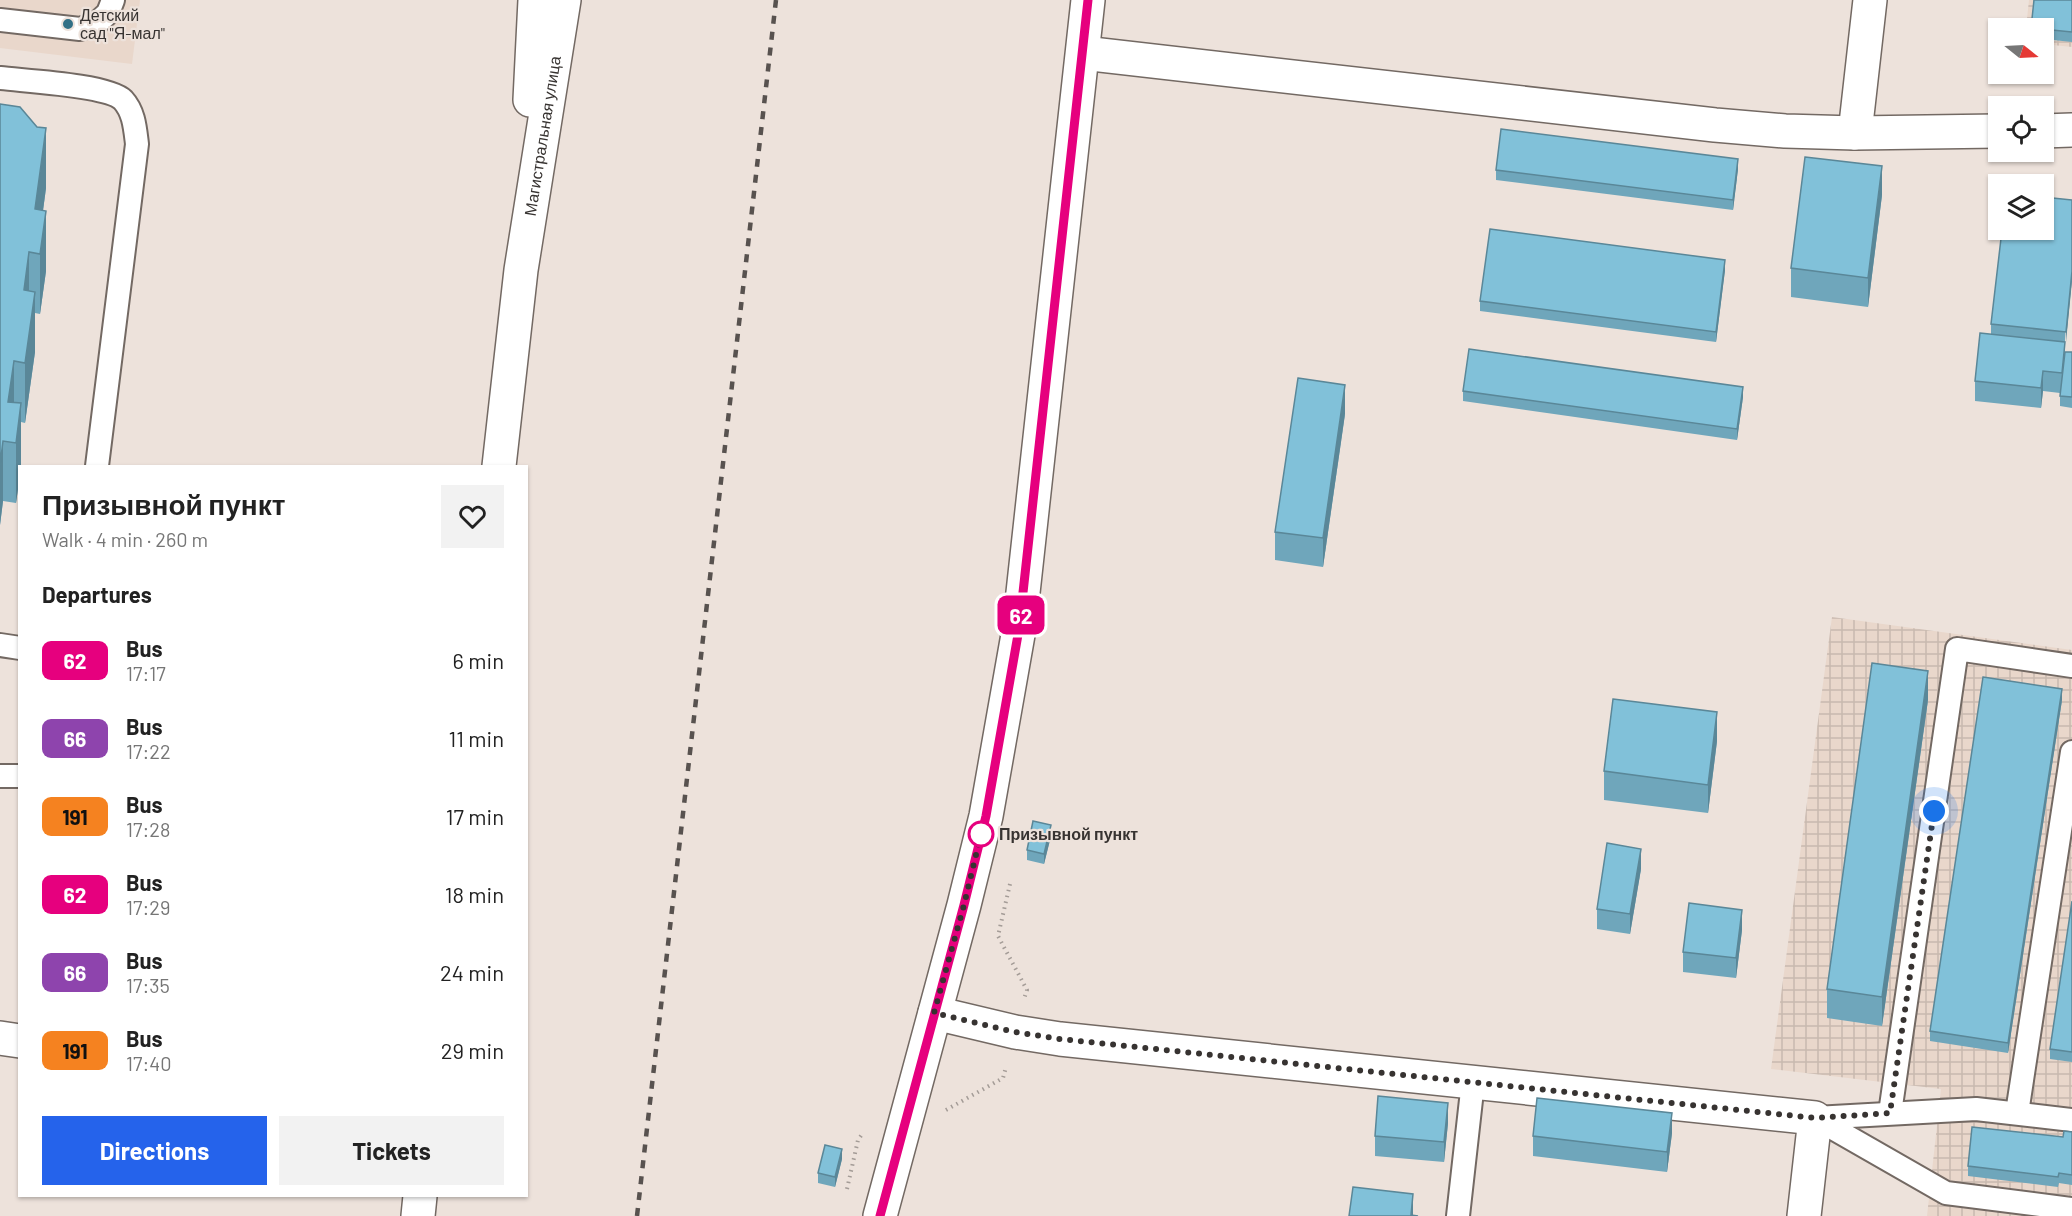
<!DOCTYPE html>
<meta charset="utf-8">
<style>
body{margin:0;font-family:Barlow,sans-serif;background:#f2f2f2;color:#222;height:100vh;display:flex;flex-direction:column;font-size:22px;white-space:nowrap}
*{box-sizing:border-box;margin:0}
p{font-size:20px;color:#767676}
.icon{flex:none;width:33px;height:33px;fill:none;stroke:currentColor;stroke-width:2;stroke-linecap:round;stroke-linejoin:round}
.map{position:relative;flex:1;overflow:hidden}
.drawer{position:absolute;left:18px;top:465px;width:510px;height:732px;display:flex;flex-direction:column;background:#fff;border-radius:0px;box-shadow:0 2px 4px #0004}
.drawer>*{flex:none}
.badge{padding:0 12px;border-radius:9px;font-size:21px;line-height:39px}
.needle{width:39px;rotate:108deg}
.tools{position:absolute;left:1988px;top:18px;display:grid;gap:12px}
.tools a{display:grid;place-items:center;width:66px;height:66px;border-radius:0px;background:#fff;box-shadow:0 2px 4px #0004;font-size:30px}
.you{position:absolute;width:30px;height:30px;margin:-15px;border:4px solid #fff;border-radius:50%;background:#1a73e8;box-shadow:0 0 0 9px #1a73e833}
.map>.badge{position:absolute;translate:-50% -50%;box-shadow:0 0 0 3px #fff}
h2{padding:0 24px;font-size:22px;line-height:54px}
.round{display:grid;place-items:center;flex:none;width:63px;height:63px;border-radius:0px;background:#f2f2f2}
.head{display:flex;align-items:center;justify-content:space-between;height:102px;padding:0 24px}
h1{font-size:28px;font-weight:700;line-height:45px}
.button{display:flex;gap:12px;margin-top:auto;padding:12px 24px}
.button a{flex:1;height:69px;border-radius:0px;background:#2563eb;color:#fff;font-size:24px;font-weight:700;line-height:69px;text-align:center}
.button a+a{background:#f2f2f2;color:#222}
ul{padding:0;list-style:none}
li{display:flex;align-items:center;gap:18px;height:78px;padding:0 24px}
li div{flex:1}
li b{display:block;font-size:22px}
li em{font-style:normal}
li .badge{min-width:66px;font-weight:700;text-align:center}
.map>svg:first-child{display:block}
</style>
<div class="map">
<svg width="2072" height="1216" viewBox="0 0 2072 1216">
<defs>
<pattern id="industrial-grid" width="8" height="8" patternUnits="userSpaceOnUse" patternTransform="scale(1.5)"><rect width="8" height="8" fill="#e9d7cb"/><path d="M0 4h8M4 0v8" fill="none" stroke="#c8b9af"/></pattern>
</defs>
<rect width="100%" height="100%" fill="#ede2db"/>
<!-- built -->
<path fill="#e9d7cb" d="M0,0H140L132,64L0,48Z"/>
<!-- industrial -->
<g fill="url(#industrial-grid)">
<path d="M2029,0H2072V47L2043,44V28H2026Z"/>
<path d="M1832,617L2072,650V1216H1927L1941,1089L1771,1069Z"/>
</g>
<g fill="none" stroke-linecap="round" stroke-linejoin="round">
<!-- service casing -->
<g stroke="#736963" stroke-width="26">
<g id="service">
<path d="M0,20L80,29L97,23L108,13L113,0"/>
<path d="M0,78C24,81 108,85 123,100C134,112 135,128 137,144L97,466"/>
<path d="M0,645L20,648"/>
<path d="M0,776H20"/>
<path d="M1890,1113L1957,649L2072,666"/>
<path d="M2017,1113L2072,752"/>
<path d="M2072,1120L1976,1109L1815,1118L1946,1193L2072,1209"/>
<path d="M1458,1216L1473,1082"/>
</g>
</g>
<!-- minor casing -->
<g stroke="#736963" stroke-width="36">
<g id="minor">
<path d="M1083,53L1715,125L1785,131L1855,133L1998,131"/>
<path d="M2043,131L2072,130"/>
<path d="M1855,133L1870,0"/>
<path d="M935,1013L1015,1032L1060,1039L1815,1118L1804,1216"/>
</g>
</g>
<!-- tertiary casing -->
<g stroke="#736963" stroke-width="36">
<path id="tertiary" d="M880,1216L964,905L986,816L1019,629L1088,0"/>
</g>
<!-- secondary casing -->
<g stroke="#736963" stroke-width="36">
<g id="secondary">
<path d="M530,100L535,0"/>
<path id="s1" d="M499,466L521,270L564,0"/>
<path d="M0,1038L20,1041"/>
<path d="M418,1216L420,1196"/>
</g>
</g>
<!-- path -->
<g stroke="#a49c97" stroke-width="4" stroke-dasharray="1.5 4.5" stroke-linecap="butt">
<path d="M1010,884L998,936L1027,990L1024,999"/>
<path d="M946,1110L1003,1078L1006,1067"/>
<path d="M847,1189L858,1140L863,1133"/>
</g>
<!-- service -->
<use href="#service" stroke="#fff" stroke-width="22"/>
<!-- minor -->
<use href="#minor" stroke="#fff" stroke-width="33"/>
<!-- tertiary -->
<use href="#tertiary" stroke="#fff" stroke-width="33"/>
<!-- secondary -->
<use href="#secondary" stroke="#fff" stroke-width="33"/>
<!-- rail -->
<path stroke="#58524f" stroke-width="4.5" stroke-dasharray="8 8" stroke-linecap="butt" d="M637,1216L776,0"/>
</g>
<!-- wall -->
<g fill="#6fa6bb">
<path d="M2034,0H2072V42L2043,39V28H2031Z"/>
<path d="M0,104L46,188L43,211L46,271L40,314L35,313V352L25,423L21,422V463L20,466V475L16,503L3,501L0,525Z"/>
<path d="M1738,169L1733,210L1496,180V170Z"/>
<path d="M1882,195L1868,307L1791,297V268Z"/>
<path d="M2072,200L2065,342V352H2072V408L2060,406V393L2043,391L2041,408L1975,401V381L1991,334V324Z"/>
<path d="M1725,270L1716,342L1480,311V301Z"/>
<path d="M1463,391L1743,397L1737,440L1463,401Z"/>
<path d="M1345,414L1323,567L1275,560V532Z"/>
<path d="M1928,700L1882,1026L1827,1018V989Z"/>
<path d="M2062,700L2008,1053L1930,1041V1031Z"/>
<path d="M1717,741L1708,813L1604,800V771Z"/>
<path d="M1051,836L1044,864L1027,860V850Z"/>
<path d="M1641,869L1630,934L1597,929V909Z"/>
<path d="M2072,901V1062L2050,1059V1049Z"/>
<path d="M1742,930L1736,978L1683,972V952Z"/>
<path d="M1448,1123L1444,1162L1375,1156V1136Z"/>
<path d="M2072,1132V1185L2059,1183L2058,1187L1968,1176V1166L2063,1137Z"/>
<path d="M1672,1133L1667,1172L1533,1156V1136Z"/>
<path d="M842,1159L835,1187L818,1183V1173Z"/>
</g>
<!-- shaded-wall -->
<g fill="#5a8798">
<path d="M46,128V188L37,254L35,209Z"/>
<path d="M1738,159V169L1733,210V200Z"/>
<path d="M1882,166V195L1868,307V278Z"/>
<path d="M46,211V271L40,314V254Z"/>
<path d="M29,252V312L24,290Z"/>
<path d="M1725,260V270L1716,342V332Z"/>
<path d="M2072,271V281L2066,342V332Z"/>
<path d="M35,292V352L25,423V363Z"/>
<path d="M14,361V421L8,402Z"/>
<path d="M2043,371V391L2041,408V388Z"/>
<path d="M1345,385V414L1323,567V538Z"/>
<path d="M1743,387V397L1737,440V429Z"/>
<path d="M21,403V466H20V475L16,503V443Z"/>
<path d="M3,441V501L0,525V465Z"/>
<path d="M1928,671V700L1882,1026V997Z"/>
<path d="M2062,689V700L2008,1053V1043Z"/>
<path d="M1717,712V741L1708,813V785Z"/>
<path d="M1051,825V836L1044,864V854Z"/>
<path d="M1641,849V869L1630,934V914Z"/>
<path d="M1742,910V930L1736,978V958Z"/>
<path d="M1448,1103V1123L1444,1162V1142Z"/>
<path d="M1672,1113V1133L1667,1172V1152Z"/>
<path d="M842,1149V1159L835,1187V1177Z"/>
<path d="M1413,1194V1216H1411Z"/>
</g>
<!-- building -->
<g fill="#81c1d9" stroke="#5a8798" stroke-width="1.5">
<path d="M2034,0H2072V32L2031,28Z"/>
<path d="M0,104L20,107L37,127L46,128L35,209L46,211L40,254L29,252L24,290L35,292L25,363L14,361L8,402L21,403L16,443L3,441L0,465Z"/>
<path d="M1501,129L1738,159L1733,200L1496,170Z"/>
<path d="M1805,157L1882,166L1868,278L1791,268Z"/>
<path d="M2043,197L2072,200V271L2066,332L1991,324L2002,230H2043Z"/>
<path d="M1490,229L1725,260L1716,332L1480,301Z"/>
<path d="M1980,333L2065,342L2062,373L2043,371L2041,388L1975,381Z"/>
<path d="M1469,349L1743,387L1737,429L1463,391Z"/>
<path d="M2065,352H2072V397L2060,396Z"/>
<path d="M1298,378L1345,385L1323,538L1275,532Z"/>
<path d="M1872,663L1928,671L1882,997L1827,989Z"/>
<path d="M1983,677L2062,689L2008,1043L1930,1031Z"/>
<path d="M1613,699L1717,712L1708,785L1604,771Z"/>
<path d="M1033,821L1051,825L1044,854L1027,850Z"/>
<path d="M1607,843L1641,849L1630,914L1597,909Z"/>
<path d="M2072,901V1052L2050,1049Z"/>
<path d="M1689,903L1742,910L1736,958L1683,952Z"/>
<path d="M1378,1096L1448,1103L1444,1142L1375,1136Z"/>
<path d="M1537,1098L1672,1113L1667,1152L1533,1136Z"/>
<path d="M1972,1127L2063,1137L2064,1131L2072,1132V1175L2059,1173L2058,1177L1968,1166Z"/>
<path d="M825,1145L842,1149L835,1177L818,1173Z"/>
<path d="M1353,1187L1413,1194L1411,1215L1418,1216H1349Z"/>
</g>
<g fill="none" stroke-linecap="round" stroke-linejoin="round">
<!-- line casing -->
<g stroke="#fff" stroke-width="14">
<path id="line" d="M880,1216L964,905L986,816L1019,629L1088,0"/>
</g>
<!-- line -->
<use href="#line" stroke="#e6007e" stroke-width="9"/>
<!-- walk -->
<path stroke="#373331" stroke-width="6" stroke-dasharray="0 10.8" d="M981,834L964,905L934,1013L1015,1032L1060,1039L1815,1118L1890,1113L1934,811"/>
</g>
<!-- markers -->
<circle fill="#327086" stroke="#ede2db" stroke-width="2" cx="68" cy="24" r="6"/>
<circle fill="#fff" stroke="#e6007e" stroke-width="3" cx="981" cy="834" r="12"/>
<g text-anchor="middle" stroke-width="4.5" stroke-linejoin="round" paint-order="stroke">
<!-- poi labels -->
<g font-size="16" fill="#373331" stroke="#ede2db" text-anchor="start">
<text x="80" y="21">Детский<tspan x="80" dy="18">сад "Я-мал"</tspan></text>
</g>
<!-- street labels -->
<g font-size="16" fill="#373331" stroke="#ede2db">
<text dy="6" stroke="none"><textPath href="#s1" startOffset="333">Магистральная улица</textPath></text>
</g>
<!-- stop labels -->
<g font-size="16" font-weight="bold" fill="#373331" stroke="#ede2db" text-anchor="start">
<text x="999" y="840">Призывной пункт</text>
</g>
</g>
</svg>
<div class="tools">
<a><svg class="needle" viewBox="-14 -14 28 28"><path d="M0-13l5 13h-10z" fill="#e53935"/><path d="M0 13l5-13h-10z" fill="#767676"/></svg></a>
<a><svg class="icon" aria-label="locate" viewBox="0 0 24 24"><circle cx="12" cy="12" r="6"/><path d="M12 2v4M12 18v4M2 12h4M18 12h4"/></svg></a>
<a><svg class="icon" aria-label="layers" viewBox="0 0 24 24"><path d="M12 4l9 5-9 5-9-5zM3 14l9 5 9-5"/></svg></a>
</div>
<div class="you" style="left:1934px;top:811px"></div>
<b class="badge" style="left:1021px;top:615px;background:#e6007e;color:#fff">62</b>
<section class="drawer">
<div class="head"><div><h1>Призывной пункт</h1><p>Walk · 4 min · 260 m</p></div><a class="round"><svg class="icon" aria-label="heart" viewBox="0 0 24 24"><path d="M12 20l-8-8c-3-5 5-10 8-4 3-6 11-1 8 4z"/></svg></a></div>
<h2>Departures</h2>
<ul>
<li><span class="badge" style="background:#e6007e;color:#fff">62</span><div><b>Bus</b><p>17:17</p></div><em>6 min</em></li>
<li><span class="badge" style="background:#8e44ad;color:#fff">66</span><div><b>Bus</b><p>17:22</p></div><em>11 min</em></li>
<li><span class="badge" style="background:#f58220;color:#111">191</span><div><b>Bus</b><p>17:28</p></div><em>17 min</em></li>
<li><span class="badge" style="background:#e6007e;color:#fff">62</span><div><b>Bus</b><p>17:29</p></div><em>18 min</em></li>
<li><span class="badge" style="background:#8e44ad;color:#fff">66</span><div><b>Bus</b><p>17:35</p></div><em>24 min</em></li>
<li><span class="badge" style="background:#f58220;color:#111">191</span><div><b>Bus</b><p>17:40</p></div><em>29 min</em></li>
</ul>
<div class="button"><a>Directions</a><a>Tickets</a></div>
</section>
</div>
